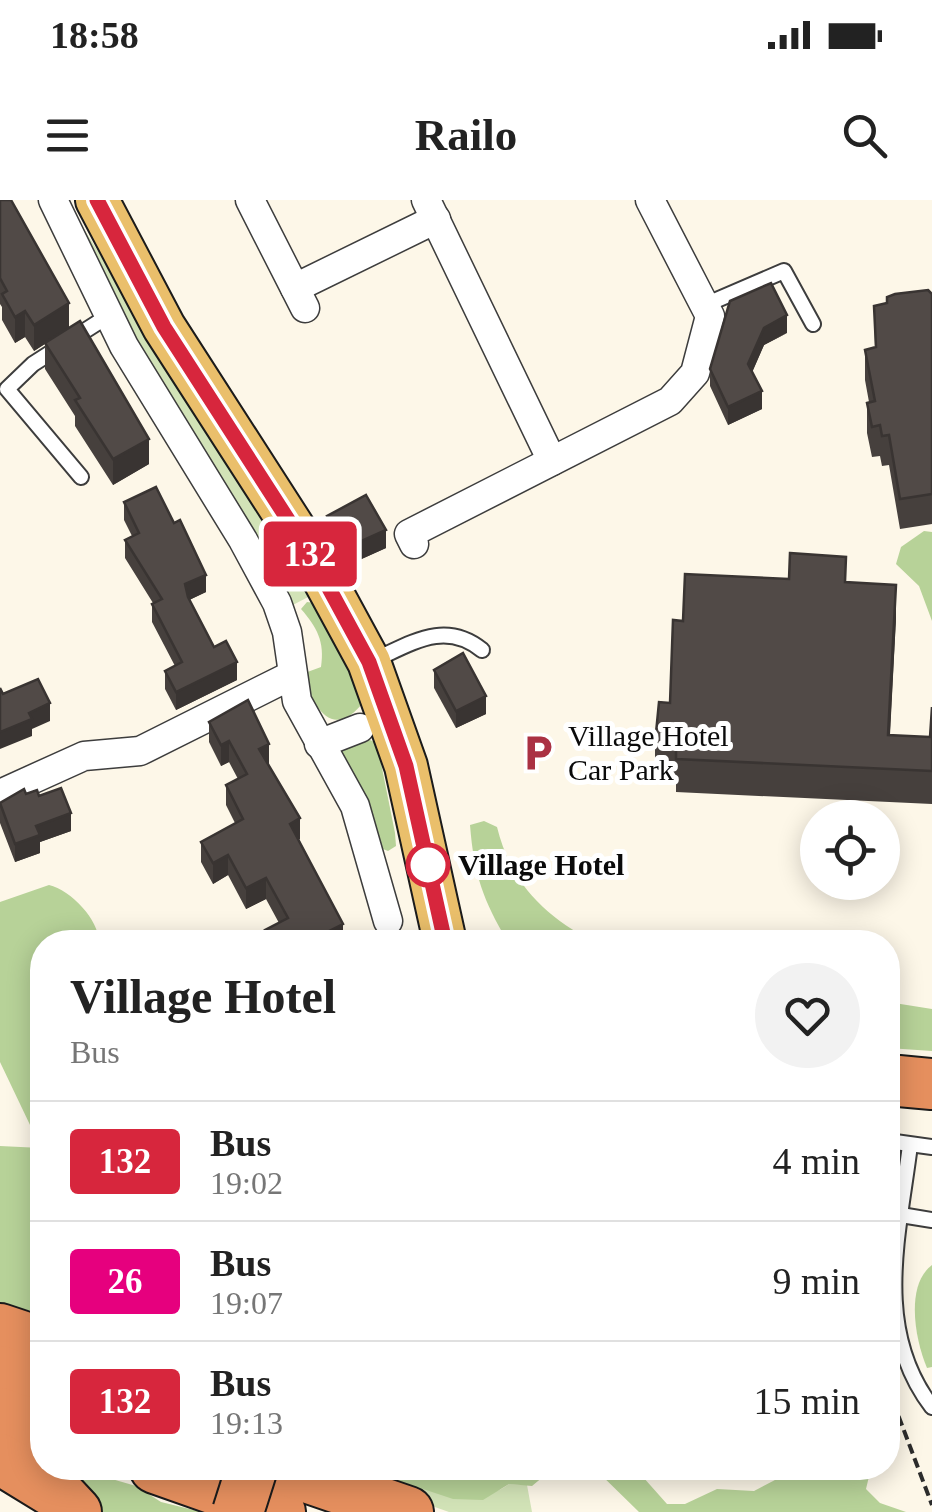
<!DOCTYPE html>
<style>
body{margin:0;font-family:Georgia,serif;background:#f2f2f2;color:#222;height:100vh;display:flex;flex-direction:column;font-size:38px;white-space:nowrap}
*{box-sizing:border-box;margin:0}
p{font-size:32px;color:#767676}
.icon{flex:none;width:55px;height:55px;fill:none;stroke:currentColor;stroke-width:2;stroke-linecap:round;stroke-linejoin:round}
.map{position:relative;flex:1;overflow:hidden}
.drawer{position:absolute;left:30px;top:730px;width:870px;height:550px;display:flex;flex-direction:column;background:#fff;border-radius:40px;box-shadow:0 5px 25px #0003}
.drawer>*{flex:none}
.badge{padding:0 20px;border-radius:8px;font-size:35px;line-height:65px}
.buttons{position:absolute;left:800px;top:600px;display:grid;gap:20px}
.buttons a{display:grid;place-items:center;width:100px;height:100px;border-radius:50%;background:#fff;box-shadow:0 5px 25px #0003;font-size:50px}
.map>.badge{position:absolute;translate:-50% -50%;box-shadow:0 0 0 5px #fff}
.round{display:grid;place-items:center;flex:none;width:105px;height:105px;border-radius:52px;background:#f2f2f2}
.head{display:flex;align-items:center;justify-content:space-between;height:170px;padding:0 40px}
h1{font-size:48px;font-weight:700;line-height:75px}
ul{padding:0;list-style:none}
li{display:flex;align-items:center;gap:30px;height:120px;padding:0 40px;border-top:2px solid #e0e0e0}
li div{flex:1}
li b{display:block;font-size:38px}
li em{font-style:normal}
li .badge{min-width:110px;font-weight:700;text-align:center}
.status{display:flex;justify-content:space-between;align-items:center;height:70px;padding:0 50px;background:#fff;direction:ltr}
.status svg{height:28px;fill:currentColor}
header{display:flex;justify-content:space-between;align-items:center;height:130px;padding:0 40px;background:#fff;font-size:45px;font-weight:700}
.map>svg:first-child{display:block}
</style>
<div class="status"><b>18:58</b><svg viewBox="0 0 49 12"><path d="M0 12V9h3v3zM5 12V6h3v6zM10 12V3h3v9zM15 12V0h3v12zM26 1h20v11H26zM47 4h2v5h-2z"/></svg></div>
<header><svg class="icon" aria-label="menu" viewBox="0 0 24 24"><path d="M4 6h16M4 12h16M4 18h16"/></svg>Railo<svg class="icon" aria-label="search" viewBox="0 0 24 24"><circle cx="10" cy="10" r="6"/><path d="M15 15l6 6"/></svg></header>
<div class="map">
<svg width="932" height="1312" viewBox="0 0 932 1312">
<rect width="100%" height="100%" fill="#fdf7e8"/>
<!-- green -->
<g fill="#d2e3b7">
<path d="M66,0L312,395L289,407L124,127Z"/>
<path d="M324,1268C336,1268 351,1265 363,1269C403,1280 474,1312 509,1284L527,1285L532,1312H449Z"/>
</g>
<!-- forest -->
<g fill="#b7d298">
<path d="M924,331L932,332V421L919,386L896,364L901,347Z"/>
<path d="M307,402L315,403L365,500C333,543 313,507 302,474L321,467C325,442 317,427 301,409Z"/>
<path d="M363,537L377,543L395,633L396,646L388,651L378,647L338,553L343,541Z"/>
<path d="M484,621L497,627C511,683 543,715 594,742H508C483,700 474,675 470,625Z"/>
<path d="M49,685C71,690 99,720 99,742H42V1106L33,1111L0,1105V946L41,948L0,862V702Z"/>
<path d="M888,802L932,809V851L888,848Z"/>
<path d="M932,1065V1167L927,1168C915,1140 905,1085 932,1065Z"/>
<path d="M52,1268H74L136,1286L161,1302L202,1312H102Z"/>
<path d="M360,1268H544V1276L532,1286L509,1284L483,1300L453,1299Z"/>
<path d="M594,1268H635L667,1304H685L717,1289L754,1291L798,1268H871L866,1289L880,1303L906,1312H639Z"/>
</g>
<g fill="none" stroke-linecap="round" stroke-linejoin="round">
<!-- lane casing -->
<g stroke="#3d3d3d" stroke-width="18">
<g id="lane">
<path d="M705,105L784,71L813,124"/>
<path d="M81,277L7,189L33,164L108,116"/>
<path d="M374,460C412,443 445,420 482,450"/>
<path d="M888,941L932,947"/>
<path d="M910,945C899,1034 872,1129 932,1207"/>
<path d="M901,1015L932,1020"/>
</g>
</g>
<!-- street casing -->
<g stroke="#3d3d3d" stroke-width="31">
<g id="street">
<path d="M53,0L124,146L243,340L277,403L287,432L297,501L355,606L388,721"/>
<path d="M250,0L305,108"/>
<path d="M426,0L552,261"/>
<path d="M295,88L436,19"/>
<path d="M414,344L409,334L670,201L695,173L710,116L650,0"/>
<path d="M319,544L360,528"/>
<path d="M0,594L84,556L140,551L292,475"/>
</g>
</g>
<!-- primary casing -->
<g stroke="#1b1b1b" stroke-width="46">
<path id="primary" d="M97,0L164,127L312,357L369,462L406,566L445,742"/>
</g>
<!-- highway casing -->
<g stroke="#1b1b1b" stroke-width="54">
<g id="highway">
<path d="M888,880L932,884"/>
<path d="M0,1129L42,1143"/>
<path d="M0,1171L42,1185"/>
<path d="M0,1213L42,1228"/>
<path d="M0,1259L62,1297L76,1312"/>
<path d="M155,1268L280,1312"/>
<path d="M280,1268L408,1312"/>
</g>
</g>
<!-- path -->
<path stroke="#2c2c2c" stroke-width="4" stroke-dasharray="10 5" stroke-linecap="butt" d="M888,1188L932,1305"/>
<!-- lane -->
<use href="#lane" stroke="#fff" stroke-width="14"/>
<!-- street -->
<use href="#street" stroke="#fff" stroke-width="28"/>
<!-- primary -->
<use href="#primary" stroke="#eabf6b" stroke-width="42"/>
<!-- highway -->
<use href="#highway" stroke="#e58f5e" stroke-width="50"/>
<!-- highway-bridge casing -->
<g stroke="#1b1b1b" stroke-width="54" stroke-linecap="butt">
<path id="highway-bridge" d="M238,1312L252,1268"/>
</g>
<!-- highway-bridge -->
<use href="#highway-bridge" stroke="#e58f5e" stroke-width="50"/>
</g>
<!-- wall -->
<g fill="#46403d">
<path d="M0,0L69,128L149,264L113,285L75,226V216L45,169V144L34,151L25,137L15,143L2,120V107L0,104Z"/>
<path d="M932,94V324L900,329L889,265L882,266L880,256L872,257L867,233V203L869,202L865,180V150L875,148L874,106Z"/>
<path d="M787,133L764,145L752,172L762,209L728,225L710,186V169Z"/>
<path d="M124,302L206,392L189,400L214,447L237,480L176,510L165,489V471L175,466L152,422V404L153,403L125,358V340L132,336L124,320Z"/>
<path d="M327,316L386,348L346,366L327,334Z"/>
<path d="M789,379L846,383L896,418L890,535L930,537L932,507V604L676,592V578L655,576V543L670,503L683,421Z"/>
<path d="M434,470L486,514L456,528L434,488Z"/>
<path d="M209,522L269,565L300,639H299L343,742H265V730L279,723L266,699L246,709L228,675L213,684L201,662V642L235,623L226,605V585L238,579L229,562L221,566L209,542Z"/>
<path d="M26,594L39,596L71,631L40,642V653L15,662L0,623V603Z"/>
</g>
<!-- shaded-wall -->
<g fill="#393432">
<path d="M69,103V128L34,151V125Z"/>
<path d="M25,111V137L15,143V117Z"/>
<path d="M787,115V133L764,145L748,182V164L764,128Z"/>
<path d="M762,191V209L728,225V207Z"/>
<path d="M149,239V264L113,285V259Z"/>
<path d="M386,330V348L346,366V348Z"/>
<path d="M206,375V392L185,402V384Z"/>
<path d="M896,385V418L888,568V535Z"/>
<path d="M237,462V480L176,510V492Z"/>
<path d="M486,496V514L456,528V511Z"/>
<path d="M50,503V521L32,529V536L0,549V532L29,513Z"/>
<path d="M229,541V562L221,566V545Z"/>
<path d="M269,544V565L259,570V549Z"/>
<path d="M71,613V631L40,642V653L15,662V644L36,626Z"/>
<path d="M300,618V639L290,644V624Z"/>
<path d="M228,655V675L213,684V663Z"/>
<path d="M266,678V699L246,709V688Z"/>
<path d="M343,724V742H307Z"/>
</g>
<!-- building -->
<g fill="#514a47" stroke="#393432" stroke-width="2.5">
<path d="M0,0H11L69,103L34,125L25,111L15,117L2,94L7,91L0,78Z"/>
<path d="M771,83L787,115L764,128L748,164L762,191L728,207L710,169L730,101Z"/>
<path d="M928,90L932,94V294L900,299L889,235L882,236L880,225L872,227L867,203L875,201L865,150L876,147L874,106L887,103V97L895,94Z"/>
<path d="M80,121L149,239L113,259L75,200L80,198L45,143Z"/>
<path d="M156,287L174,323L180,320L206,375L185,384L188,397L214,447L226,441L237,462L176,492L165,471L182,462L152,404L162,399L125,340L139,333L124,302Z"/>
<path d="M366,295L386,330L346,348L327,316Z"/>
<path d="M790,353L846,357L845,382L896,385L888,535L930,537L932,507V571L676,559V544L655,543L659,502L670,503L673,420L683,421L685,374L789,379Z"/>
<path d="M463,453L486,496L456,511L434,470Z"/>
<path d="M38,479L50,503L29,513L32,519L0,532V488L3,494Z"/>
<path d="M248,500L269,544L259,549L300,618L290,624L343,724L307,742H272L265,730L288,718L266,678L246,688L228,655L213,663L201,642L243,619L226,585L247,574L229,541L221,545L209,522Z"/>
<path d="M61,588L71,613L36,626L40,635L15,644L0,603L24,589L26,594L37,590L39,596Z"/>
</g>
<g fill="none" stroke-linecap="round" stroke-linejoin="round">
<!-- line casing -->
<g stroke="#fff" stroke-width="22">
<path id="line" d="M97,0L164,127L312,357L369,462L406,566L445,742"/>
</g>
<!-- line -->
<use href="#line" stroke="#d7263d" stroke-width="15"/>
</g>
<!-- icons -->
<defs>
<g id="parking-bare" transform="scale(3)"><path d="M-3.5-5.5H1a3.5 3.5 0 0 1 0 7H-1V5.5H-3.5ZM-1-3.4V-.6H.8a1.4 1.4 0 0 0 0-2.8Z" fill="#aa3143" stroke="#fff" stroke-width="2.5" paint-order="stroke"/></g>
</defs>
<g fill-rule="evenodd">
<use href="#parking-bare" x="538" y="553"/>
</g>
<!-- markers -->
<circle fill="#fff" stroke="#d7263d" stroke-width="5" cx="428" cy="665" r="20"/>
<g text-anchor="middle" stroke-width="10" stroke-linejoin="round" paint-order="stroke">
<!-- poi labels -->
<g font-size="30" fill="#0a0a0a" stroke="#fff" text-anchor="start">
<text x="568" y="546">Village Hotel<tspan x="568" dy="34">Car Park</tspan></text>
</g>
<!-- stop labels -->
<g font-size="30" font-weight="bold" fill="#0a0a0a" stroke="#fff" text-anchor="start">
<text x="458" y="675">Village Hotel</text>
</g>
</g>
</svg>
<div class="buttons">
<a><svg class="icon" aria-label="locate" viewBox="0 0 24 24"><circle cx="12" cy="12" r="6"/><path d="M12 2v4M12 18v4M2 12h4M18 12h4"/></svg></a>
</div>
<b class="badge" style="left:310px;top:354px;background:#d7263d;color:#fff">132</b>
<section class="drawer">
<div class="head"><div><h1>Village Hotel</h1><p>Bus</p></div><a class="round"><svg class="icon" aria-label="heart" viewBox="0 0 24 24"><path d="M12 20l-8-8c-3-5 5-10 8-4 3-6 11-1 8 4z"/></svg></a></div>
<ul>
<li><span class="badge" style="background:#d7263d;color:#fff">132</span><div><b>Bus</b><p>19:02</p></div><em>4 min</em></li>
<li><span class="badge" style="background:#e6007e;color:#fff">26</span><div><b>Bus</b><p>19:07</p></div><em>9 min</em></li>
<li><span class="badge" style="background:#d7263d;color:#fff">132</span><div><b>Bus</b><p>19:13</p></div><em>15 min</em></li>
</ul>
</section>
</div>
